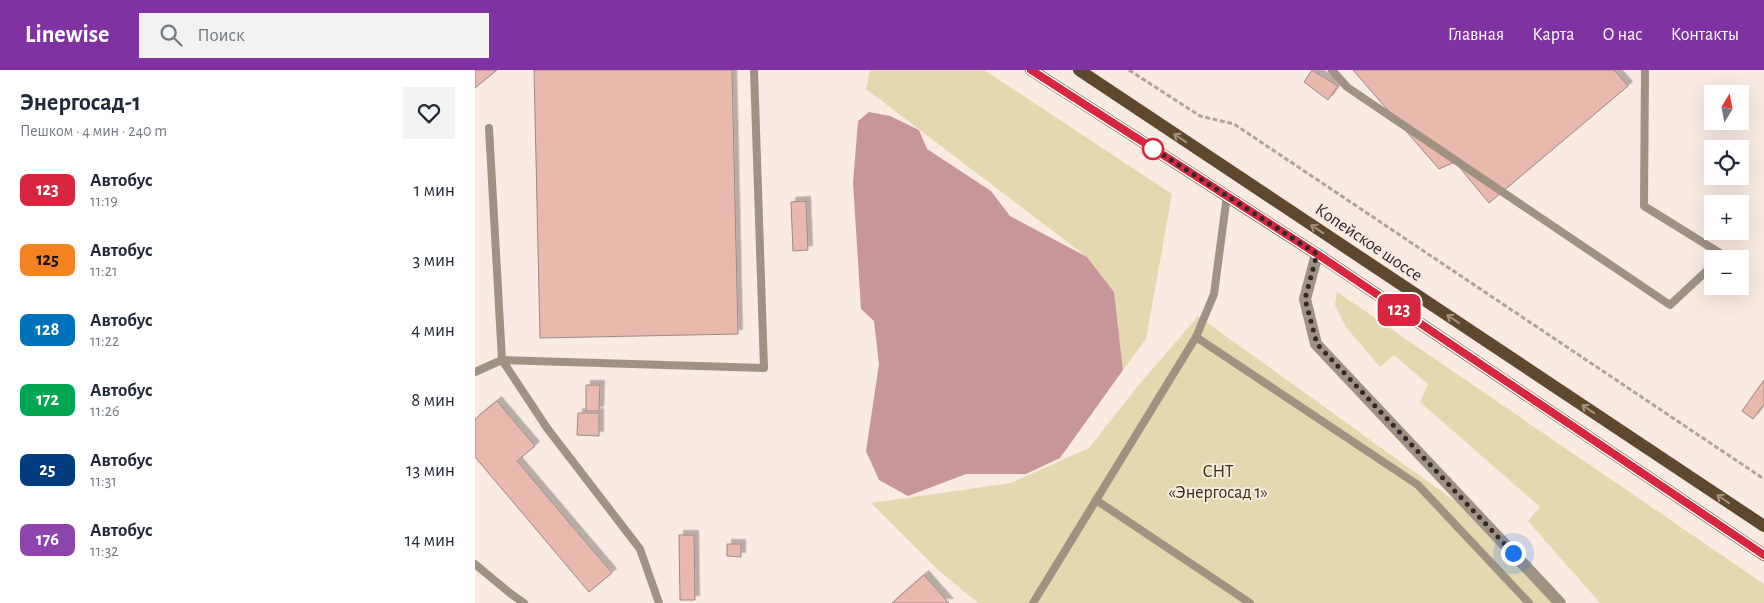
<!DOCTYPE html>
<html lang="ru">
<meta charset="utf-8">
<style>
body{margin:0;font-family:"Alegreya Sans",sans-serif;background:#f2f2f3;color:#1f2937;height:100vh;display:flex;flex-direction:column;font-size:19px;white-space:nowrap}
*{box-sizing:border-box;margin:0}
p{font-size:16px;color:#747a83}
.icon{flex:none;width:28px;height:28px;fill:none;stroke:currentColor;stroke-width:2;stroke-linecap:round;stroke-linejoin:round}
.map{position:relative;flex:1;overflow:hidden}
.drawer{display:flex;flex-direction:column;background:#fff;width:475px}
.drawer>*{flex:none}
.badge{padding:0 10px;border-radius:8px;font-size:18px;line-height:32px}
.needle{width:32px;rotate:10deg}
.fabs{position:absolute;left:1229px;top:15px;display:grid;gap:10px}
.fabs a{display:grid;place-items:center;width:45px;height:45px;border-radius:0px;background:#fff;box-shadow:0 5px 20px #0002;font-size:25px}
.you{position:absolute;width:25px;height:25px;margin:-12px;border:4px solid #fff;border-radius:50%;background:#1a73e8;box-shadow:0 0 0 8px #1a73e833}
.map>.badge{position:absolute;translate:-50% -50%;box-shadow:0 0 0 2px #fff}
.round{display:grid;place-items:center;flex:none;width:52px;height:52px;border-radius:0px;background:#f2f2f3}
.headline{display:flex;align-items:center;justify-content:space-between;height:85px;padding:0 20px}
h1{font-size:24px;font-weight:700;line-height:38px}
ul{padding:0;list-style:none}
li{display:flex;align-items:center;gap:15px;height:70px;padding:0 20px}
li div{flex:1}
li b{display:block;font-size:19px}
li em{font-style:normal}
li .badge{min-width:55px;font-weight:700;text-align:center}
header{display:flex;align-items:center;gap:30px;box-sizing:border-box;height:70px;padding:0 25px;background:#8132a2;color:#fff}
header strong{font-size:24px}
nav{display:flex;gap:28px;margin-inline-start:auto;font-size:18px}
.search{width:350px;height:45px;background:#f2f2f3;display:flex;align-items:center;gap:12px;box-sizing:border-box;padding:0 18px;border-radius:0px;color:#747a83;font-size:19px}
main{display:flex;flex:1;min-height:0}
.map>svg:first-child{display:block}
</style>
<header>
<strong>Linewise</strong>
<div class="search"><svg class="icon" aria-label="search" viewBox="0 0 24 24"><circle cx="10" cy="10" r="6"/><path d="M15 15l6 6"/></svg>Поиск</div>
<nav><a>Главная</a><a>Карта</a><a>О нас</a><a>Контакты</a></nav>
</header>
<main>
<section class="drawer">
<div class="headline"><div><h1>Энергосад-1</h1><p>Пешком · 4 мин · 240 m</p></div><a class="round"><svg class="icon" aria-label="heart" viewBox="0 0 24 24"><path d="M12 20l-8-8c-3-5 5-10 8-4 3-6 11-1 8 4z"/></svg></a></div>
<ul>
<li><span class="badge" style="background:#d7263d;color:#fff">123</span><div><b>Автобус</b><p>11:19</p></div><em>1 мин</em></li>
<li><span class="badge" style="background:#f58220;color:#111">125</span><div><b>Автобус</b><p>11:21</p></div><em>3 мин</em></li>
<li><span class="badge" style="background:#0072bc;color:#fff">128</span><div><b>Автобус</b><p>11:22</p></div><em>4 мин</em></li>
<li><span class="badge" style="background:#00a651;color:#fff">172</span><div><b>Автобус</b><p>11:26</p></div><em>8 мин</em></li>
<li><span class="badge" style="background:#003b80;color:#fff">25</span><div><b>Автобус</b><p>11:31</p></div><em>13 мин</em></li>
<li><span class="badge" style="background:#8e44ad;color:#fff">176</span><div><b>Автобус</b><p>11:32</p></div><em>14 мин</em></li>
</ul>
</section>
<div class="map">
<svg width="1289" height="533" viewBox="0 0 1289 533">
<defs>
<filter id="shadow"><feDropShadow dx="4.5" dy="-4.5" stdDeviation="0" flood-color="#0004"/></filter>
</defs>
<rect width="100%" height="100%" fill="#faebe2"/>
<!-- green -->
<g fill="#e4d8b0">
<path d="M395,0H509L697,124L671,269L648,300L639,222L612,187L391,19Z"/>
<path d="M862,222L1289,514V533H1125L1053,451L1065,437L945,332L953,314L919,285L905,297L871,257L860,235Z"/>
<path d="M723,246L998,444L1079,533H503L462,499L396,433L536,413L614,378L662,317Z"/>
</g>
<!-- water -->
<path fill="#c69699" d="M394,42L415,46L444,60L452,79L516,121L535,146L612,187L639,222L648,300L585,388L551,404H491L433,426L404,410L391,381L404,294L399,251L386,239L378,113L383,51Z"/>
<!-- building -->
<g fill="#e9b9ae" stroke="#998985" filter="url(#shadow)">
<path d="M0,0H22L0,18Z"/>
<path d="M59,0H257L263,264L65,268Z"/>
<path d="M837,0L863,16L853,30L829,12Z"/>
<path d="M878,0H1139L1153,16L1014,133L980,92L964,99Z"/>
<path d="M331,131L333,180L318,181L316,132Z"/>
<path d="M1289,310V334L1278,349L1267,341Z"/>
<path d="M111,315H125L124,341H111Z"/>
<path d="M22,331L60,376L42,391L137,503L114,522L0,387V349Z"/>
<path d="M103,343H124V366L102,365Z"/>
<path d="M204,465H219L220,530H205Z"/>
<path d="M252,474H266V487L252,486Z"/>
<path d="M449,505L474,533H417Z"/>
</g>
<g fill="none" stroke-linecap="round" stroke-linejoin="round">
<!-- path -->
<path stroke="#afa49d" stroke-width="3" stroke-dasharray="5 2.5" stroke-linecap="butt" d="M654,0L725,46L759,54L1289,409"/>
<!-- lane -->
<g stroke="#9e9283" stroke-width="8">
<path d="M857,0L872,17L1195,235L1238,195"/>
<path d="M1170,0L1169,136L1248,185L1244,189"/>
<path d="M14,58L27,290L72,358L165,479L184,533"/>
<path d="M721,267L943,415L1054,533"/>
<path d="M0,302L27,290L289,298L279,0"/>
<path d="M621,430L775,533"/>
<path d="M0,494L36,524L49,533"/>
<path d="M558,533L721,267L739,224L752,125"/>
</g>
<!-- street -->
<path stroke="#9e9283" stroke-width="12" d="M842,184L830,229L841,274L1085,533"/>
<!-- primary -->
<g stroke="#5d482d" stroke-width="12">
<path d="M556,0L842,184L1289,485"/>
<path d="M604,0L1289,456"/>
</g>
</g>
<!-- one-way arrows -->
<defs><path id="oneway-shaft" d="M-6 0H5M1.5-3L5.5 0L1.5 3" fill="none" stroke-width="1.6" stroke-linecap="round" stroke-linejoin="round" transform="scale(1.25)"/></defs>
<g stroke="#a4917e">
<use href="#oneway-shaft" transform="translate(705 68) rotate(-146)"/>
<use href="#oneway-shaft" transform="translate(842 159) rotate(-146)"/>
<use href="#oneway-shaft" transform="translate(978 249) rotate(-146)"/>
<use href="#oneway-shaft" transform="translate(1113 339) rotate(-146)"/>
<use href="#oneway-shaft" transform="translate(1248 429) rotate(-146)"/>
</g>
<g fill="none" stroke-linecap="round" stroke-linejoin="round">
<!-- line casing -->
<g stroke="#fff" stroke-width="11">
<path id="line" d="M556,0L842,184L1289,485"/>
</g>
<!-- line -->
<use href="#line" stroke="#d7263d" stroke-width="8"/>
<!-- walk -->
<path stroke="#2f2a27" stroke-width="5" stroke-dasharray="0 9" d="M678,79L676,77L842,184L830,229L842,274L1038,483"/>
</g>
<!-- markers -->
<circle fill="#fff" stroke="#d7263d" stroke-width="2.5" cx="678" cy="79" r="10"/>
<g text-anchor="middle" stroke-width="4" stroke-linejoin="round" paint-order="stroke">
<!-- street labels -->
<g font-size="18" fill="#2f2a27" stroke="#faebe2">
<text transform="translate(894 172) rotate(34)" y="6">Копейское шоссе</text>
</g>
<!-- park labels -->
<g font-size="18" fill="#382e0b" stroke="#faebe2">
<text x="743" y="407">СНТ<tspan x="743" dy="21">«Энергосад 1»</tspan></text>
</g>
</g>
</svg>
<div class="fabs">
<a><svg class="needle" viewBox="-14 -14 28 28"><path d="M0-13l5 13h-10z" fill="#e53935"/><path d="M0 13l5-13h-10z" fill="#747a83"/></svg></a>
<a><svg class="icon" aria-label="locate" viewBox="0 0 24 24"><circle cx="12" cy="12" r="6"/><path d="M12 2v4M12 18v4M2 12h4M18 12h4"/></svg></a>
<a>+</a>
<a>−</a>
</div>
<div class="you" style="left:1038px;top:483px"></div>
<b class="badge" style="left:924px;top:240px;background:#d7263d;color:#fff">123</b>
</div>
</main>
